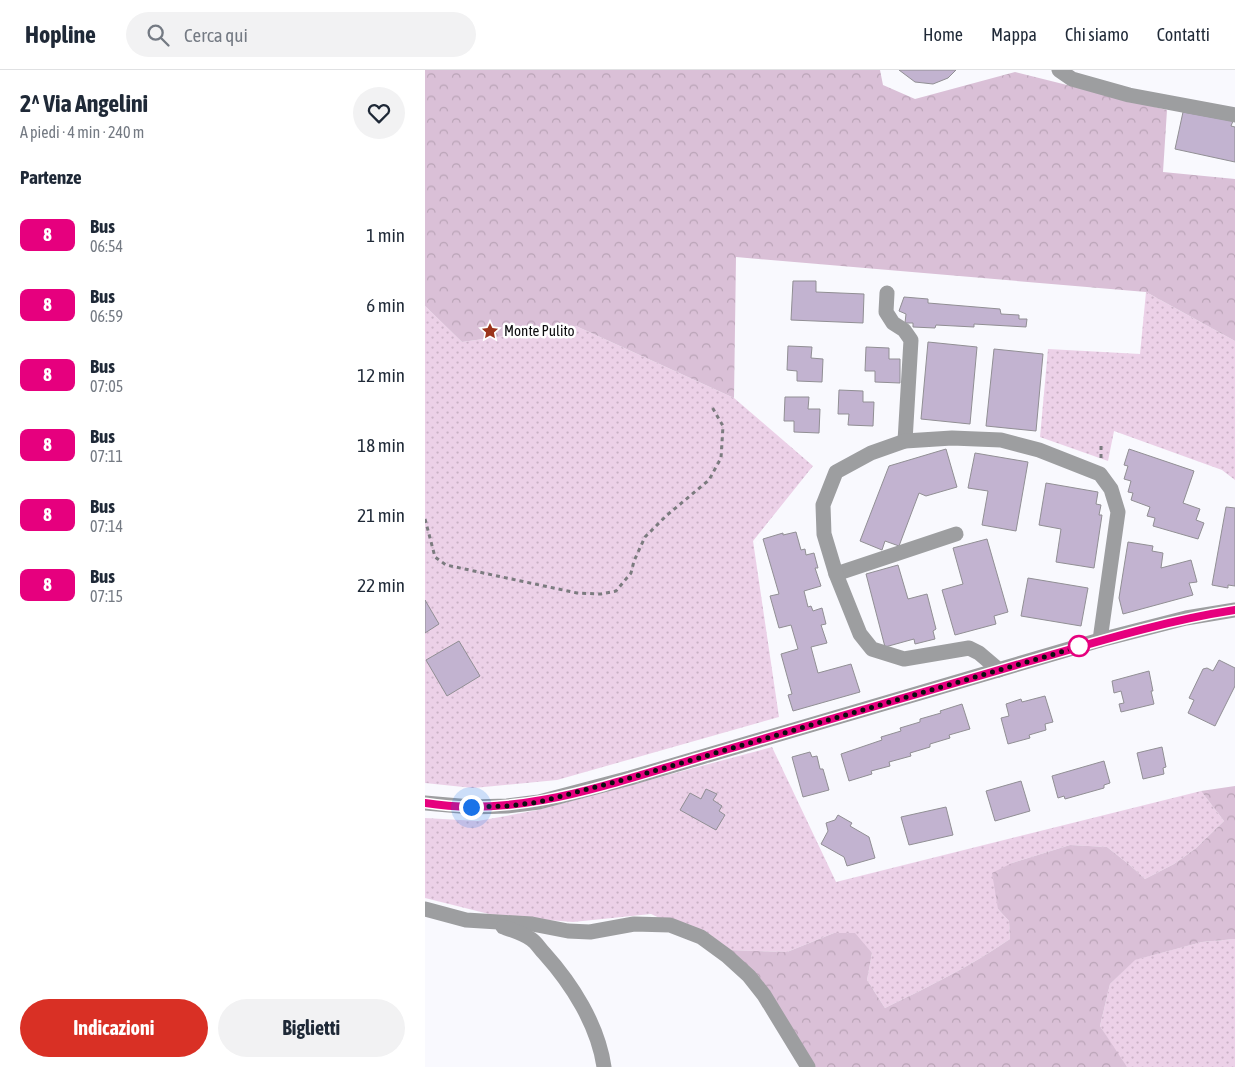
<!DOCTYPE html>
<html lang="it">
<meta charset="utf-8">
<style>
body{margin:0;font-family:"Asap Condensed",sans-serif;background:#f2f2f3;color:#1f2937;height:100vh;display:flex;flex-direction:column;font-size:19px;white-space:nowrap}
*{box-sizing:border-box;margin:0}
p{font-size:16px;color:#747a83}
.icon{flex:none;width:28px;height:28px;fill:none;stroke:currentColor;stroke-width:2;stroke-linecap:round;stroke-linejoin:round}
.map{position:relative;flex:1;overflow:hidden}
.details{display:flex;flex-direction:column;background:#fff;width:425px}
.details>*{flex:none}
.badge{padding:0 10px;border-radius:8px;font-size:18px;line-height:32px}
.you{position:absolute;width:25px;height:25px;margin:-12px;border:4px solid #fff;border-radius:50%;background:#1a73e8;box-shadow:0 0 0 8px #1a73e833}
.map>.badge{position:absolute;translate:-50% -50%;box-shadow:0 0 0 2px #fff}
h2{padding:0 20px;font-size:19px;line-height:45px}
.round{display:grid;place-items:center;flex:none;width:52px;height:52px;border-radius:26px;background:#f2f2f3}
.summary{display:flex;align-items:center;justify-content:space-between;height:85px;padding:0 20px}
h1{font-size:24px;font-weight:700;line-height:38px}
.primary-button{display:flex;gap:10px;margin-top:auto;padding:10px 20px}
.primary-button a{flex:1;height:58px;border-radius:30px;background:#d93025;color:#fff;font-size:20px;font-weight:700;line-height:58px;text-align:center}
.primary-button a+a{background:#f2f2f3;color:#1f2937}
ul{padding:0;list-style:none}
li{display:flex;align-items:center;gap:15px;height:70px;padding:0 20px}
li div{flex:1}
li b{display:block;font-size:19px}
li em{font-style:normal}
li .badge{min-width:55px;font-weight:700;text-align:center}
header{display:flex;align-items:center;gap:30px;box-sizing:border-box;height:70px;padding:0 25px;background:#fff;border-bottom:1px solid #e0e1e3}
header strong{font-size:24px}
nav{display:flex;gap:28px;margin-inline-start:auto;font-size:18px}
.search{width:350px;height:45px;background:#f2f2f3;display:flex;align-items:center;gap:12px;box-sizing:border-box;padding:0 18px;border-radius:28px;color:#747a83;font-size:19px}
main{display:flex;flex:1;min-height:0}
.map>svg:first-child{display:block}
</style>
<header>
<strong>Hopline</strong>
<div class="search"><svg class="icon" aria-label="search" viewBox="0 0 24 24"><circle cx="10" cy="10" r="6"/><path d="M15 15l6 6"/></svg>Cerca qui</div>
<nav><a>Home</a><a>Mappa</a><a>Chi siamo</a><a>Contatti</a></nav>
</header>
<main>
<section class="details">
<div class="summary"><div><h1>2^ Via Angelini</h1><p>A piedi · 4 min · 240 m</p></div><a class="round"><svg class="icon" aria-label="heart" viewBox="0 0 24 24"><path d="M12 20l-8-8c-3-5 5-10 8-4 3-6 11-1 8 4z"/></svg></a></div>
<h2>Partenze</h2>
<ul>
<li><span class="badge" style="background:#e6007e;color:#fff">8</span><div><b>Bus</b><p>06:54</p></div><em>1 min</em></li>
<li><span class="badge" style="background:#e6007e;color:#fff">8</span><div><b>Bus</b><p>06:59</p></div><em>6 min</em></li>
<li><span class="badge" style="background:#e6007e;color:#fff">8</span><div><b>Bus</b><p>07:05</p></div><em>12 min</em></li>
<li><span class="badge" style="background:#e6007e;color:#fff">8</span><div><b>Bus</b><p>07:11</p></div><em>18 min</em></li>
<li><span class="badge" style="background:#e6007e;color:#fff">8</span><div><b>Bus</b><p>07:14</p></div><em>21 min</em></li>
<li><span class="badge" style="background:#e6007e;color:#fff">8</span><div><b>Bus</b><p>07:15</p></div><em>22 min</em></li>
</ul>
<div class="primary-button"><a>Indicazioni</a><a>Biglietti</a></div>
</section>
<div class="map">
<svg width="810" height="997" viewBox="0 0 810 997">
<defs>
<pattern id="grass-dots" width="8" height="8" patternUnits="userSpaceOnUse" patternTransform="scale(1.25)"><rect width="8" height="8" fill="#ecd1e8"/><path d="M2 2h.1M6 6h.1" fill="none" stroke="#c9b2c6" stroke-width="1.8" stroke-linecap="round"/></pattern>
<pattern id="forest-crowns" width="20" height="18" patternUnits="userSpaceOnUse" patternTransform="scale(1.25)"><rect width="20" height="18" fill="#dac0d7"/><path d="M2 6a3 3 0 1 1 6 0M12 15a3 3 0 1 1 6 0" fill="none" stroke="#baa4b7"/></pattern>
</defs>
<rect width="100%" height="100%" fill="#f9f9fe"/>
<!-- grass -->
<g fill="url(#grass-dots)">
<path d="M721,222L810,271V410L797,400L689,361L683,391L615,367L623,279L715,284Z"/>
<path d="M0,236L37,272L151,256L309,328L388,396L328,471L354,647L132,710L48,718L0,713Z"/>
<path d="M347,677L411,812L776,721L799,751L770,779L749,794L720,809L706,796L682,777L645,775L587,793L573,839L584,851L585,869C546,896 503,917 460,938L442,910L447,883L409,863L362,882L302,880L226,844L148,852L72,846L0,828V748L53,751L113,740Z"/>
<path d="M810,869V997H702L699,995L675,956L685,914L709,890L777,872Z"/>
</g>
<!-- forest -->
<g fill="url(#forest-crowns)">
<path d="M0,0H455L458,15L490,29L590,2L742,40L738,102L810,109V271L721,222L311,187L309,328L151,256L37,272L0,236Z"/>
<path d="M810,716V869L777,872L710,890L685,914L675,956L702,997H388L302,880L362,882L409,863H430L447,883L442,910L460,938C503,917 546,896 585,869L584,851L573,839L567,803L587,793L645,775L682,777L706,796L720,809L749,794L770,779L799,751L776,721Z"/>
</g>
<!-- building -->
<g fill="#c2b3d0" stroke="#918f94">
<path d="M474,0H531L523,8L508,14L490,12Z"/>
<path d="M758,42L808,51L806,56L810,57V92L750,79Z"/>
<path d="M368,211H391V222L439,224L438,253L366,250Z"/>
<path d="M479,227L503,229V233L575,239L576,244L594,245V249H602L601,257L549,254V257L511,255L510,258L488,257V253H480L481,244L474,241Z"/>
<path d="M503,272L552,277L545,354L496,349Z"/>
<path d="M363,276L387,277L386,288L398,289L397,312L372,311V301L362,300Z"/>
<path d="M441,277L464,278V289H475V313L450,312V301H440Z"/>
<path d="M569,279L618,284L611,361L561,356Z"/>
<path d="M414,320L438,321V332H449L448,356L423,355L424,344H413Z"/>
<path d="M360,327H384L383,339H395L394,363L369,362V351H359Z"/>
<path d="M521,379L532,417L501,426L494,423L474,476L460,471L457,480L435,471L464,396Z"/>
<path d="M704,379L769,401L758,433L775,439L771,450L779,453L773,469L728,456L730,448L722,446L725,437L706,430L708,423L703,422L706,411L699,409L703,396L699,395Z"/>
<path d="M550,383L603,392L591,461L557,455L563,421L543,418Z"/>
<path d="M621,413L673,422L671,434L676,435L674,445H677L669,498L631,492L636,459L614,455Z"/>
<path d="M801,437L810,438V516L803,515V518L787,515Z"/>
<path d="M371,462L376,480L380,479L381,485L389,483L393,498H390L396,516L379,521L383,537L386,536L388,541L397,538L401,554L396,555L402,573L386,577L393,603L426,594L435,622L368,641L363,625L367,624L356,584L373,579L366,555L354,558L345,526L354,524L338,469L358,463V465Z"/>
<path d="M562,469L583,542L569,546L571,554L530,565L517,520L538,514L528,478Z"/>
<path d="M703,472L728,476L727,481L738,483L736,498L766,490L772,512L764,513L768,525L698,544L694,528Z"/>
<path d="M473,495L483,529L502,524L511,559L508,561L510,569L490,574L489,569L460,577L441,504Z"/>
<path d="M603,508L663,518L656,556L596,546Z"/>
<path d="M0,530L14,554L0,563Z"/>
<path d="M34,571L55,606L22,626L1,590Z"/>
<path d="M794,590L810,598V616L790,656L763,643L769,630L764,628L778,599L782,598L788,601Z"/>
<path d="M724,601L728,621H726L729,634L696,642L694,634L699,633L696,621L689,623L687,611Z"/>
<path d="M620,626L628,652L620,654L621,660L604,665L605,668L583,674L576,648L584,646L581,634L596,629L597,632Z"/>
<path d="M537,634L545,659L524,665L525,668L505,674V677L485,683L486,686L464,692L465,696L446,701L447,704L424,711L416,684L457,670L456,667L476,661L475,658L495,652V649L516,643L515,641Z"/>
<path d="M737,677L741,697L738,698L739,704L718,709L712,683Z"/>
<path d="M385,682L387,687L392,686L395,699H398L404,720L378,727L367,687Z"/>
<path d="M679,691L685,713L679,715V718L640,729L639,726L633,728L627,706Z"/>
<path d="M596,711L605,741L570,751L561,721Z"/>
<path d="M281,719L292,724L288,730L297,736L294,741L300,745L291,760L255,740L265,723L276,729Z"/>
<path d="M521,737L528,765L484,775L476,747Z"/>
<path d="M413,745L427,753L425,756L444,767L450,788L422,796L419,787L396,774L403,761L401,753L410,750Z"/>
</g>
<g fill="none" stroke-linecap="round" stroke-linejoin="round">
<!-- path -->
<g stroke="#7b7b7f" stroke-width="3" stroke-dasharray="4 4" stroke-linecap="butt">
<path d="M676,388V376"/>
<path d="M0,449L10,487L21,495L152,523L176,524L191,521L206,503L209,491L220,467L241,446L284,410L296,388L298,356L287,337"/>
</g>
<!-- minor -->
<g stroke="#9d9ea0" stroke-width="15">
<path d="M634,0L647,9L704,25L810,45"/>
<path d="M462,223L461,242L468,253L479,260L486,270L480,371"/>
<path d="M411,504L531,464"/>
<path d="M574,600L554,583L544,578L479,589L447,579L435,564L411,504L399,464L398,435L411,402L446,383L480,371L527,368L576,370L614,380L675,404L686,419L693,442L675,570"/>
<path d="M0,733L46,737L82,736L114,732L205,708L675,570L761,548L810,540"/>
<path d="M0,839L41,850L107,854L143,861L165,862L209,854L245,855L276,867L302,886L324,906L339,925L383,997"/>
<path d="M78,857C87,860 97,863 106,869C111,872 115,879 119,883C147,914 173,955 179,997"/>
</g>
</g>
<g fill="none" stroke-linecap="round" stroke-linejoin="round">
<!-- line casing -->
<g stroke="#fff" stroke-width="11">
<path id="line" d="M0,733C96,749 192,711 283,685C388,655 493,623 598,593C668,573 738,551 810,540"/>
</g>
<!-- line -->
<use href="#line" stroke="#e6007e" stroke-width="8"/>
<!-- walk -->
<path stroke="#0d0d0f" stroke-width="5" stroke-dasharray="0 9" d="M46,737L82,736L114,732L205,708L660,575L654,576"/>
</g>
<!-- icons -->
<defs>
<g id="sight-bare" transform="scale(1.35)"><path d="M0-6L1.8-2.2L6-1.7L2.9 1.2L3.7 5.4L0 3.3L-3.7 5.4L-2.9 1.2L-6-1.7L-1.8-2.2Z" fill="#9b331a" stroke="#fff" stroke-width="2.5" paint-order="stroke"/></g>
</defs>
<g fill-rule="evenodd">
<use href="#sight-bare" x="65" y="261"/>
</g>
<!-- markers -->
<circle fill="#fff" stroke="#e6007e" stroke-width="2.5" cx="654" cy="576" r="10"/>
<g text-anchor="middle" stroke-width="5" stroke-linejoin="round" paint-order="stroke">
<!-- poi labels -->
<g font-size="15" fill="#0d0d0f" stroke="#fff" text-anchor="start">
<text x="79" y="266">Monte Pulito</text>
</g>
</g>
</svg>
<div class="you" style="left:46px;top:737px"></div>
</div>
</main>
